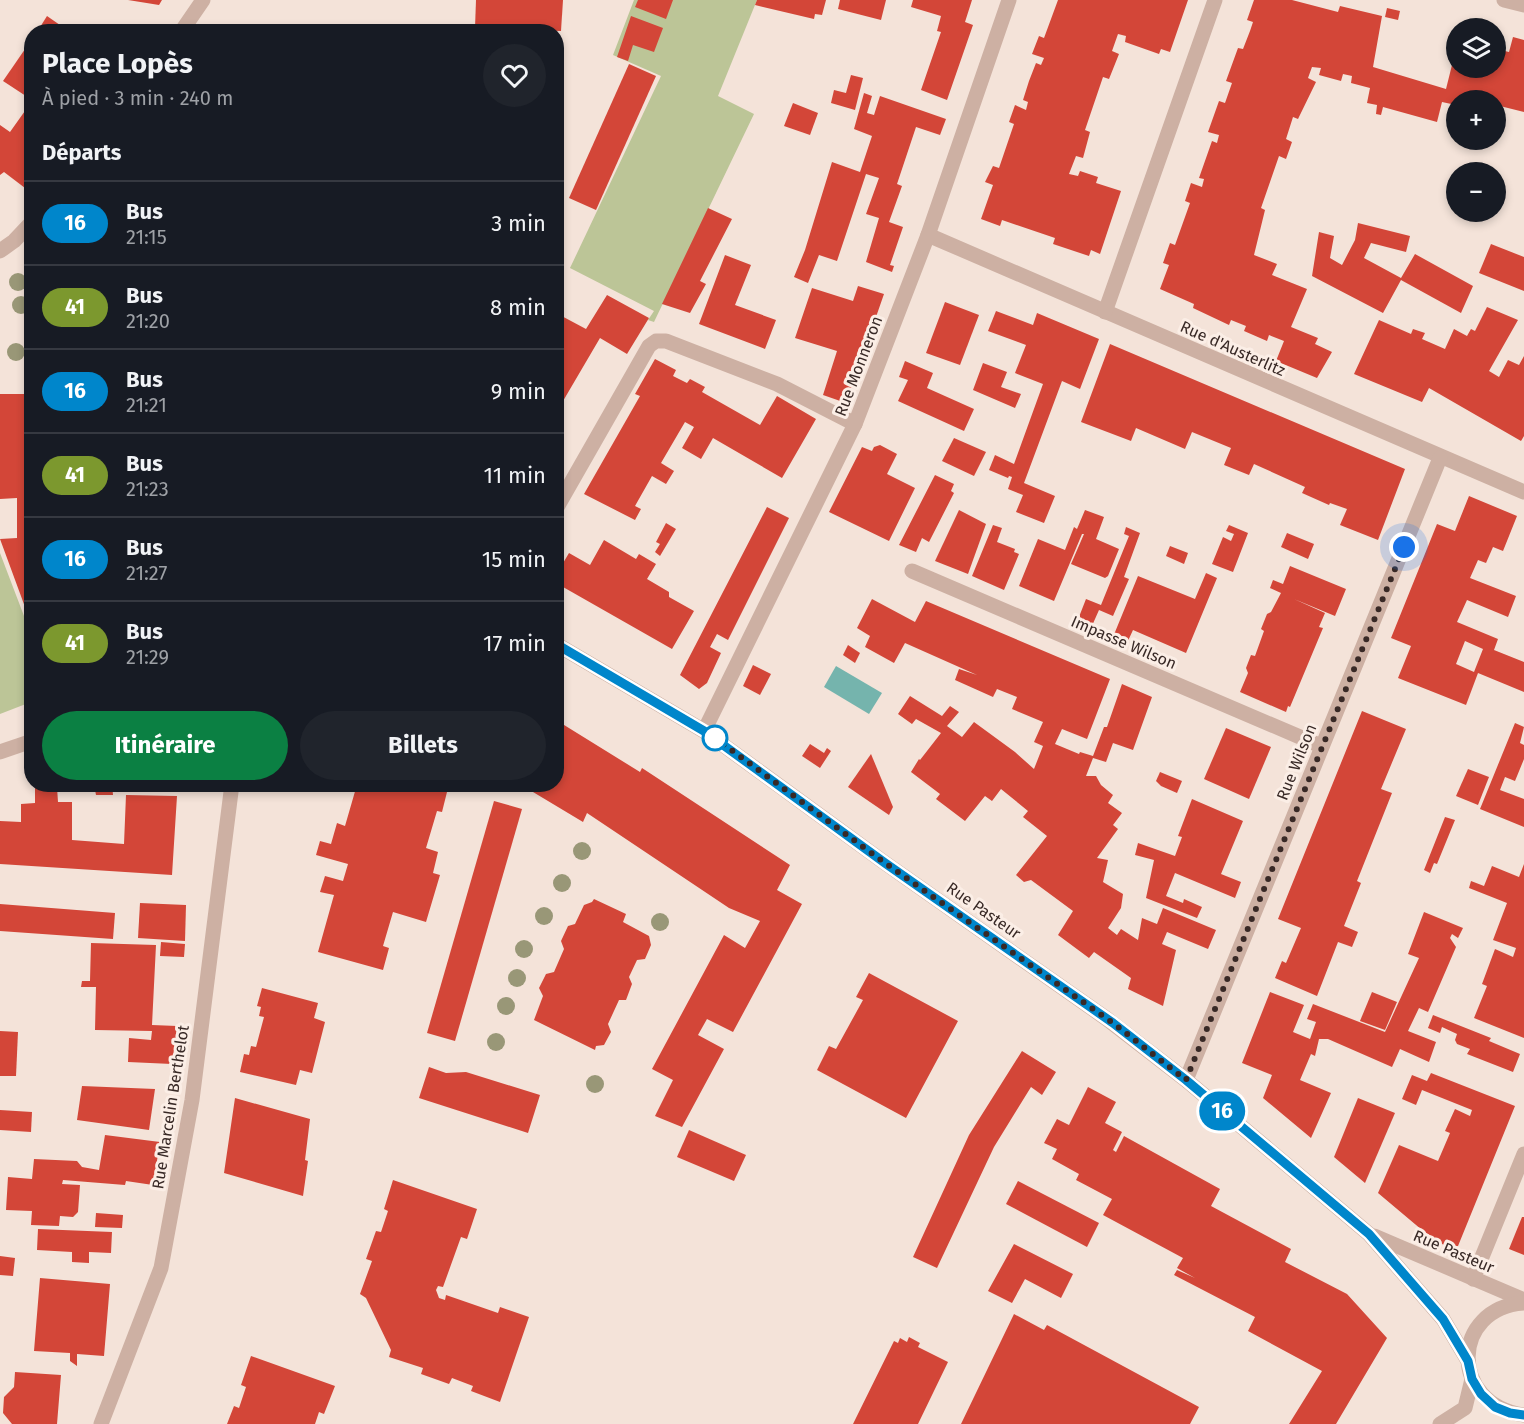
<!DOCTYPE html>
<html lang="fr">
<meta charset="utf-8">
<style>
body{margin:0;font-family:"Fira Sans",sans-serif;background:#20242c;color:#f1f3f6;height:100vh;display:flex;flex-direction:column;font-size:22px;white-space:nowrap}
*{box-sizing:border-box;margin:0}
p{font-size:20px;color:#9ea1a6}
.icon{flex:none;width:33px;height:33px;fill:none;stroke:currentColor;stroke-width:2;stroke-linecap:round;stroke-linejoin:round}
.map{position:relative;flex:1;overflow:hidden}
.drawer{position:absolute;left:24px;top:24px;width:540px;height:768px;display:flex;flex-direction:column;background:#171b24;border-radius:24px;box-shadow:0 3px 9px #0003}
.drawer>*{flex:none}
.badge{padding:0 12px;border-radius:20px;font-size:21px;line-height:39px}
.tools{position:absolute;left:1446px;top:18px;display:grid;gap:12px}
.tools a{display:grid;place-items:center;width:60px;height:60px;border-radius:50%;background:#171b24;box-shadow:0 3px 9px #0003;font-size:30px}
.you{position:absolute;width:30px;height:30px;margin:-15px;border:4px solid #fff;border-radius:50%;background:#1a73e8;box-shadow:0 0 0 9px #1a73e833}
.map>.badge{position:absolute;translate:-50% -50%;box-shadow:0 0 0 3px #fff}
h2{padding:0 18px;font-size:22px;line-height:54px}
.round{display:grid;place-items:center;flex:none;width:63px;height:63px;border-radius:32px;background:#20242c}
.headline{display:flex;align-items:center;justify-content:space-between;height:102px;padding:0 18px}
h1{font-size:28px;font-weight:700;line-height:45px}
.primary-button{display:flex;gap:12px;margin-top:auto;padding:12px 18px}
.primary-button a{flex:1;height:69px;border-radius:36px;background:#0b8043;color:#fff;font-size:24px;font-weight:700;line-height:69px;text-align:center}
.primary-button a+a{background:#20242c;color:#f1f3f6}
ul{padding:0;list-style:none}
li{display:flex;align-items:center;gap:18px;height:84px;padding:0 18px;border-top:2px solid #363941}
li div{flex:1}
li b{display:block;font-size:22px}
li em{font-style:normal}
li .badge{min-width:66px;font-weight:700;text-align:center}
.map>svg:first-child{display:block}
</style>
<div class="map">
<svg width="1524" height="1424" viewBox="0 0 1524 1424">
<rect width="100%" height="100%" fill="#f4e3d9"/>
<!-- green -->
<g fill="#bcc597">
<path d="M634,0H757L718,96L754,114L654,322L648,320L654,311L570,268L661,76L613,55Z"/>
<path d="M0,553L24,616L32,614L31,702L0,714Z"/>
</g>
<!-- water -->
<path fill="#75b4ad" d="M836,666L882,693L869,714L824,687Z"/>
<!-- building -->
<g fill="#d34638" fill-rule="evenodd">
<path d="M128,0H162L159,5Z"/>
<path d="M476,0H563L561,31L475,28Z"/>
<path d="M638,0H673L666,19L635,7Z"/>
<path d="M757,0H826L822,15L815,14L814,19L755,5Z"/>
<path d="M840,0H886L881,20L838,9Z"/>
<path d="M913,0H972L965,22L973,25L947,100L921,90L941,32L937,31L941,16L911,7Z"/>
<path d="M1058,0H1188L1170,52L1161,49L1159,54L1125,42L1126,36L1118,34L1112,51L1119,54L1109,79L1103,77L1085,130L1090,132L1083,158L1076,156L1069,174L1078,176L1080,171L1098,177L1096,183L1121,191L1100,254L1091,250L1089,256L1053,244L1055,238L1002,220L1000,226L981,219L993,185L985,182L993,166L999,168L1014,124L1009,122L1015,105L1026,110L1028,102L1023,100L1029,81L1036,63L1041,65L1044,58L1032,54L1039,36L1044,38Z"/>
<path d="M1254,0H1292L1338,12L1340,6L1382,16L1373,67L1446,89L1456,49V68H1496V49L1509,52L1513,37L1524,40V112L1496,105V100H1456V105L1442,102L1437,122L1383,107L1381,115L1376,114L1377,105L1367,103L1370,88L1351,83L1352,76L1343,74L1341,81L1319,75L1321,68L1312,67L1308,78L1316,82L1298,119L1293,117L1286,139L1292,142L1286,159L1279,156L1261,208L1265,210L1254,255L1277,264L1272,275L1307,289L1291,327L1318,338L1315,344L1332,352L1317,378L1276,361L1284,341L1269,335L1267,341L1244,331L1246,326L1231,320L1229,325L1193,308L1194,304L1160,289L1169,265L1163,263L1170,243L1175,245L1190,203L1185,201L1191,183L1202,187L1204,179L1199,178L1212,141L1217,143L1219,135L1208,132L1219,101L1225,103L1232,83L1226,81L1238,48L1243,49L1250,31L1253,22L1247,20Z"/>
<path d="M1387,8L1400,11L1398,20L1385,17Z"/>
<path d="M47,16L70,32H37Z"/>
<path d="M631,16L663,28L654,52L633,45L628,61L617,57Z"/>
<path d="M32,39V100L3,81Z"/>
<path d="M629,64L656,76L596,210L569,198Z"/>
<path d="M851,75L863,78L855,110L831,103L834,90L846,93Z"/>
<path d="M864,93L872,96L867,113L874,115L880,96L946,119L940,135L916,127L897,184L902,186L889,222L903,227L890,265L894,266L892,272L866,262L879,218L866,214L879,178L866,174L837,261L819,255L808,283L794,277L805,250L832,162L860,172L872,136L854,129Z"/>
<path d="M32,101V164L28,169L32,171V180L25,188L4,172L0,175V125L10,132Z"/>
<path d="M793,103L818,113L810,135L784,126Z"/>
<path d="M708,208L732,219L700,281L706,284L690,313L662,304Z"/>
<path d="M1358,223L1410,236L1406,252L1371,243L1364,258L1401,278L1415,254L1473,286L1461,313L1401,280L1383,313L1312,276L1319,232L1334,236L1330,258L1342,265L1355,240Z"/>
<path d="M1491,244L1524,257V291L1479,273Z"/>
<path d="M725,255L751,265L735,305L776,320L765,349L699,324Z"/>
<path d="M858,286L884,294L846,403L823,395L837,351L795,338L812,288L853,301Z"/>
<path d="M607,295L649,318L627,354L600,338L556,413V313L586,329Z"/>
<path d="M945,302L979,315L960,365L926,353Z"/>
<path d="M1487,307L1518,320L1489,371L1499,377L1508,360L1519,365L1524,356V436L1521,441L1429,388L1422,402L1354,374L1379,320L1411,334L1413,329L1425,333L1422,339L1445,349L1454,329L1467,336L1471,329L1475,331Z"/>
<path d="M996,311L1033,325L1037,313L1099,339L1080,389L1062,381L1024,483L1055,496L1044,523L1016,512L1023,495L1008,489L1012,477L1009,476L1008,478L989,470L995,455L1014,464L1043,384L1015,373L1026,345L988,331Z"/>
<path d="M1110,344L1405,469L1378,540L1340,525L1347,509L1330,503L1329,505L1302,493L1305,487L1254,464L1249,475L1224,465L1231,448L1192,432L1185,449L1136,428L1131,441L1081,422Z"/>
<path d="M655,359L676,370L673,376L687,383L690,379L705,387L702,392L760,425L777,396L816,419L782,478L713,438L701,459L682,448L694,427L685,422L661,463L674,471L666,484L652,476L635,506L641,509L635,520L584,494L640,396L635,394Z"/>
<path d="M905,361L933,373L927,388L974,409L964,431L898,401L908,380L899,377Z"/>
<path d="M983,363L1007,372L1001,387L1021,394L1015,408L973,390Z"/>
<path d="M0,394H32V605L25,607L0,539L17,538V498L0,499Z"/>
<path d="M954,438L986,452L974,476L942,461Z"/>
<path d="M880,445L897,454L887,474L915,488L889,541L829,512L862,447L872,451L874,447Z"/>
<path d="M935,475L954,484L951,491L954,493L929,542L922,538L916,552L899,545Z"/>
<path d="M1469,496L1517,516L1503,551L1493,547L1486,563L1478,560L1470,578L1516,596L1508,617L1467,600L1457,622L1498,639L1494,650L1524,662V692L1478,673L1466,705L1398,678L1411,646L1391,638L1437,524L1455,531ZM1465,641L1483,649L1474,672L1456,664Z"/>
<path d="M767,507L789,518L728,640L717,634L710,647L721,653L707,683L699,689L680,675Z"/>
<path d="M959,510L986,524L968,574L935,561Z"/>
<path d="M1085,510L1104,517L1096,539L1119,549L1108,576L1105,578L1071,564L1084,534H1082L1054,601L1019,586L1038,539L1065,550L1074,527L1077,529Z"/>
<path d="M666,523L676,529L660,556L655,552L660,544L656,542Z"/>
<path d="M993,525L1002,528L997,542L1015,549L1014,552L1019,554L1004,590L972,576Z"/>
<path d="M1229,525L1248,533L1233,572L1212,564L1223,537L1231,541L1234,534L1226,531Z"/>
<path d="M1126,527L1140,533L1124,577L1129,579L1113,616L1099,610L1091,628L1077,622L1086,599L1101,605L1129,536L1124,534Z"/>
<path d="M1287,533L1314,544L1308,559L1281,547Z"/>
<path d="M604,540L636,559L639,554L656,564L647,579L669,592V597L694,611L672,649L556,583V575L569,553L590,565Z"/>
<path d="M1170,546L1188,553L1184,564L1166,556Z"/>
<path d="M1290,566L1346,589L1335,616L1294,599L1325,613L1319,627L1323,628L1290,707L1288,706L1286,712L1240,692L1248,673L1246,668L1251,655L1255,656L1264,631L1261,629L1267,614L1271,612L1281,593L1270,588L1273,580L1283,584Z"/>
<path d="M1206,573L1217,578L1186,653L1133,630L1127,643L1113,637L1138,576L1195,599Z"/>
<path d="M872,599L915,622L926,601L1110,679L1087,739L1062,729L1055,744L1079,754L1080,752L1093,756L1104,727H1107L1122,684L1152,697L1133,750L1113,743L1106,762L1093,758L1086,776H1096L1101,785L1113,795L1108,803L1122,813L1113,825L1118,829L1097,858L1108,860L1103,882L1123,894L1121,908L1108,928L1117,935L1121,929L1138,940L1142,918L1157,924L1163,908L1216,930L1208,949L1167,932L1162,944L1176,950L1163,1006L1128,989L1131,978L1094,952L1089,958L1058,935L1073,911L1031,880L1024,882L1016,875L1047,836L1023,817L1028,811L1001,789L992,801L985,796L965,821L936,799L940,794L911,772L919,759L920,760L941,733L916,719L912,724L898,714L910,696L942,716L950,706L959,712L947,726L962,737L974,722L1015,752L1034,769L1043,746L1034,742L1043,722L1012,709L1017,697L997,689L993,697L955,680L959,669L977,675L905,643L894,663L865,647L870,636L857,628Z"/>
<path d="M848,645L860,653L855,663L843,655Z"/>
<path d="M753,665L771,674L760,695L743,686Z"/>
<path d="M1362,711L1406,729L1381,789L1392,793L1357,881L1361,883L1344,926L1358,932L1352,947L1338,942L1317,996L1275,978L1282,961L1286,963L1301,928L1278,919Z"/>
<path d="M556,720L640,772L642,768L790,865L777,890L802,904L733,1032L707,1019L698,1035L724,1049L682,1127L655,1116L673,1080L652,1069L724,935L745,948L760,921L729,908L587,813L583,822L528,789L529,784H556Z"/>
<path d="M1515,723L1524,727L1520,743L1524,745V759L1515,781L1505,777L1500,790L1524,799V827L1480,809Z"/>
<path d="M1226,728L1271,747L1249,799L1204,779Z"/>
<path d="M810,744L824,753L827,748L831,751L820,768L802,756Z"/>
<path d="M871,754L893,807L889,815L848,787Z"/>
<path d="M1468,769L1489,777L1478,805L1456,796Z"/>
<path d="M1160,772L1182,781L1177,793L1161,786L1156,781Z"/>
<path d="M94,784H112L113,795H96Z"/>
<path d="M360,784H449L442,812L437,811L426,848L438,852L433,873L440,875L426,922L393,912L383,946L389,948L383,970L318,952L334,895L320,892L325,876L343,881L348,864L316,855L320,841L331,844L337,823L345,826L356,788L358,789Z"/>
<path d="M57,787L58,802H72V840L124,844L126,795L177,796L172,875L0,864V821L21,822V804L35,803V788Z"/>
<path d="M1192,799L1243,821L1221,874L1241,882L1235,898L1175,873L1166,896L1183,903L1184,899L1202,907L1197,918L1146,898L1154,860L1135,855L1138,843L1175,856L1182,837L1178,836Z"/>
<path d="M494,801L522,809L455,1041L427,1033Z"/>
<path d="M1445,817L1455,820L1437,864L1434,863L1430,873L1424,870Z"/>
<path d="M1524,864V1038L1474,1018L1487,986L1482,984L1495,949L1513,957L1516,948L1493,940L1507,903L1469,888L1471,881L1484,886L1492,866L1519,877Z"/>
<path d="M594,899L626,914L623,922L649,936L651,945L645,959L637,960L629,977L632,984L626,1000H619L608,1024L611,1032L604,1045L596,1046L595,1050L534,1020L543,996L539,988L546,974L554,972L564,949L561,941L568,926L575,924L584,905L592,902Z"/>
<path d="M140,903L186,905L185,941L138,938Z"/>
<path d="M0,904L115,913L113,939L0,931Z"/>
<path d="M1424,912L1463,928L1458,938L1452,934L1450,938L1456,947L1428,1012L1419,1008L1408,1031L1436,1042L1429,1062L1400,1049L1392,1067L1328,1039H1319L1315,1056L1311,1054L1300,1080L1331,1093L1311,1138L1263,1098L1272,1075L1242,1063L1270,992L1304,1005L1293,1032L1310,1039L1316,1022L1307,1019L1313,1004L1385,1032L1419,958L1408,954Z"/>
<path d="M161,942L185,944L184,957L160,956Z"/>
<path d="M91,943L156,945L152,1025L177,1026L172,1064L128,1062L129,1038L151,1040L152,1031L95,1030L96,987H81L82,981H90Z"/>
<path d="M869,973L958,1021L906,1118L817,1070L829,1046L836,1049L863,1000L856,997Z"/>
<path d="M262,988L318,1003L314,1018L325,1022L312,1073L300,1070L296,1085L240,1072L244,1054L249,1055L251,1046L256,1047L264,1017L259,1016L261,1007L257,1006Z"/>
<path d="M1372,992L1397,1002L1385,1030L1360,1021Z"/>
<path d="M1433,1015L1491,1038L1489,1041L1520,1054L1513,1072L1467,1054L1470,1049L1457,1044L1455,1040L1457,1034L1442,1027L1440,1033L1428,1028Z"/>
<path d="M0,1031L18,1032L16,1076H0Z"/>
<path d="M1022,1051L1056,1072L1042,1095L1031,1087L994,1147L937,1268L913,1257L969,1135Z"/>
<path d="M429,1067L446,1073L466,1072L540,1095L528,1133L419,1098Z"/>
<path d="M1431,1073L1515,1106L1458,1246L1448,1248L1422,1230L1378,1193L1399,1145L1438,1161L1450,1133L1445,1131L1455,1109L1470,1116L1472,1110L1422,1090L1416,1105L1402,1099L1412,1075L1427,1081Z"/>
<path d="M82,1086L155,1089L149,1130L77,1120Z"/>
<path d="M1088,1087L1116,1102L1105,1123L1122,1132L1113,1150L1116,1152L1124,1136L1220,1189L1211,1206L1291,1249L1285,1262L1347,1294L1387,1338L1336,1424H1289L1322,1371L1248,1331L1255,1317L1174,1275L1177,1270L1195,1278L1177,1268L1183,1258L1103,1215L1112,1199L1076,1180L1079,1174L1052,1159L1057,1149L1044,1143L1057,1119L1069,1125Z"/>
<path d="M235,1098L310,1119L305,1160L308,1161L303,1196L224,1173Z"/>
<path d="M1358,1098L1395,1113L1365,1183L1334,1157Z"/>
<path d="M0,1110L32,1112L31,1132L0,1130Z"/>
<path d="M689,1130L746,1155L734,1181L677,1157Z"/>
<path d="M105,1135L160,1142L153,1185L126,1181L125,1185L63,1180L62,1184L80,1185L78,1212L73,1217L60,1216L59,1226L31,1225L32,1211L6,1210L8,1177L32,1179L34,1159L77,1161L82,1167L99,1170Z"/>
<path d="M393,1180L477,1209L467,1239L461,1237L443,1287L438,1286L436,1290L439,1298L445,1300L446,1295L498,1313L500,1307L529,1317L500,1402L471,1391L473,1386L452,1378L449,1384L421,1374L423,1368L389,1357L391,1350L366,1298L360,1294L372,1261L366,1259L376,1231L381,1232L388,1211L384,1209Z"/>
<path d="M1018,1181L1099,1223L1087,1247L1006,1204Z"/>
<path d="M96,1213L123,1215L122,1228L95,1227Z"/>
<path d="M1522,1217H1524V1255L1509,1249Z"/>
<path d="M38,1229L112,1232L111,1253L89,1252V1263L72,1262V1252L37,1250Z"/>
<path d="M1014,1244L1073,1274L1061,1298L1025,1279L1012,1303L988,1291Z"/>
<path d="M0,1256L15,1258L13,1276L0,1275Z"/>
<path d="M40,1278L110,1284L104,1356L77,1354V1366L70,1361V1353L34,1351Z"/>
<path d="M1014,1314L1044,1330L1047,1325L1199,1407L1190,1424H961Z"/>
<path d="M909,1337L920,1343L918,1347L948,1362L918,1424H853L894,1341L898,1343L900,1338L907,1342Z"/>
<path d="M251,1356L335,1386L324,1414L319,1412L315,1424H227L234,1406L239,1408L246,1387L241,1385Z"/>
<path d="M15,1372L61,1375L57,1424H12L3,1413L4,1397L14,1387Z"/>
</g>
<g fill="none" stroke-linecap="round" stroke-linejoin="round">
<!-- minor -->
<g stroke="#cdb0a3" stroke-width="15">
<path d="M1504,0L1524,5"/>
<path d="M181,32L203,0"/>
<path d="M928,235L1524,492"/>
<path d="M0,251L14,241L32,222"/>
<path d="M1105,312L1215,0"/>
<path d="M556,509L649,346L656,341H666L777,384L855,424"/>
<path d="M912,571L1321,746"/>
<path d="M556,644L704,731L885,863L1107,1019L1186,1080L1369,1234L1443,1319L1468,1361"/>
<path d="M704,731L855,424L928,235L1009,0"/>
<path d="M0,752L32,741"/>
<path d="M1186,1080L1440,458"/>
<path d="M1374,1236L1524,1300"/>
<path d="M1473,1279L1524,1154"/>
<path d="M1524,1303C1451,1308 1448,1404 1524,1415"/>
<path d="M101,1424L161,1268L192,1100L232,784"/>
<path d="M1440,1424L1465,1408L1472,1379"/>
</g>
</g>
<!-- trees -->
<g fill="#999777">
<circle cx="18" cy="282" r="9"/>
<circle cx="21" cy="305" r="9"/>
<circle cx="16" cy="352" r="9"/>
<circle cx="582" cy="851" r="9"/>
<circle cx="562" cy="883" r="9"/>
<circle cx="544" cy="916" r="9"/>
<circle cx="660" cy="922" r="9"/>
<circle cx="524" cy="949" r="9"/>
<circle cx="517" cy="978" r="9"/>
<circle cx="506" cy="1006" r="9"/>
<circle cx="496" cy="1042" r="9"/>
<circle cx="595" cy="1084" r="9"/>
</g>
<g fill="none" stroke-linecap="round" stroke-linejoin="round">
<!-- line casing -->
<g stroke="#fff" stroke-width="14">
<path id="line" d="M556,644L704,731L885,863L1113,1023L1186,1080L1369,1234L1443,1319L1468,1361L1472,1379L1481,1394L1495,1407L1510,1413L1524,1415"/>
</g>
<!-- line -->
<use href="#line" stroke="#0086cb" stroke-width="9"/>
<!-- walk -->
<path stroke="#382926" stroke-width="6" stroke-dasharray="0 10.8" d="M715,738L885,863L1113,1023L1186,1080L1404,547"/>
</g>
<!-- markers -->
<circle fill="#fff" stroke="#0086cb" stroke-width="3" cx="715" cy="738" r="12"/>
<g text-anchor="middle" stroke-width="6" stroke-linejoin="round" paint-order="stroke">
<!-- street labels -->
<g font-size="16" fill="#382926" stroke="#fbeee6">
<text transform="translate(1233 348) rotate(24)" y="6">Rue d'Austerlitz</text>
<text transform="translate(858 366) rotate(-69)" y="6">Rue Monneron</text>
<text transform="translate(1124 642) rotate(23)" y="6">Impasse Wilson</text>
<text transform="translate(1296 762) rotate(-68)" y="6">Rue Wilson</text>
<text transform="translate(984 910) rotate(35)" y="6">Rue Pasteur</text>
<text transform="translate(170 1107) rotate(-81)" y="6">Rue Marcelin Berthelot</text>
<text transform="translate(1454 1251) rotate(23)" y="6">Rue Pasteur</text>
</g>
</g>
</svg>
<div class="tools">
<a><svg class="icon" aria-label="layers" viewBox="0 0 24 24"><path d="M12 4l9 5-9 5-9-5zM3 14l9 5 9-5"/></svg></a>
<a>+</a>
<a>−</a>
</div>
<div class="you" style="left:1404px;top:547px"></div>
<b class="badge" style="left:1222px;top:1111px;background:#0086cb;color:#fff">16</b>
<section class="drawer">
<div class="headline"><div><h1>Place Lopès</h1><p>À pied · 3 min · 240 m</p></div><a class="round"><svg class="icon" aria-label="heart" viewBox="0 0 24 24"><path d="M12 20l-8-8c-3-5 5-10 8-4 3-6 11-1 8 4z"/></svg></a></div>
<h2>Départs</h2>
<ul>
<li><span class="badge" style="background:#0086cb;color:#fff">16</span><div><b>Bus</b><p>21:15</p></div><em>3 min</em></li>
<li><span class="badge" style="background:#7c982e;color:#fff">41</span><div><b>Bus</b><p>21:20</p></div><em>8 min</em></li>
<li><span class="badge" style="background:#0086cb;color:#fff">16</span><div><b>Bus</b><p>21:21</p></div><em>9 min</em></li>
<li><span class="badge" style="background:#7c982e;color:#fff">41</span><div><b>Bus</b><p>21:23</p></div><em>11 min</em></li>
<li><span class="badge" style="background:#0086cb;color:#fff">16</span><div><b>Bus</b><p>21:27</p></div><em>15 min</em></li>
<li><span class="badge" style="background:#7c982e;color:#fff">41</span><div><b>Bus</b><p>21:29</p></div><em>17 min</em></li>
</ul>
<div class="primary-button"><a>Itinéraire</a><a>Billets</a></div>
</section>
</div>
